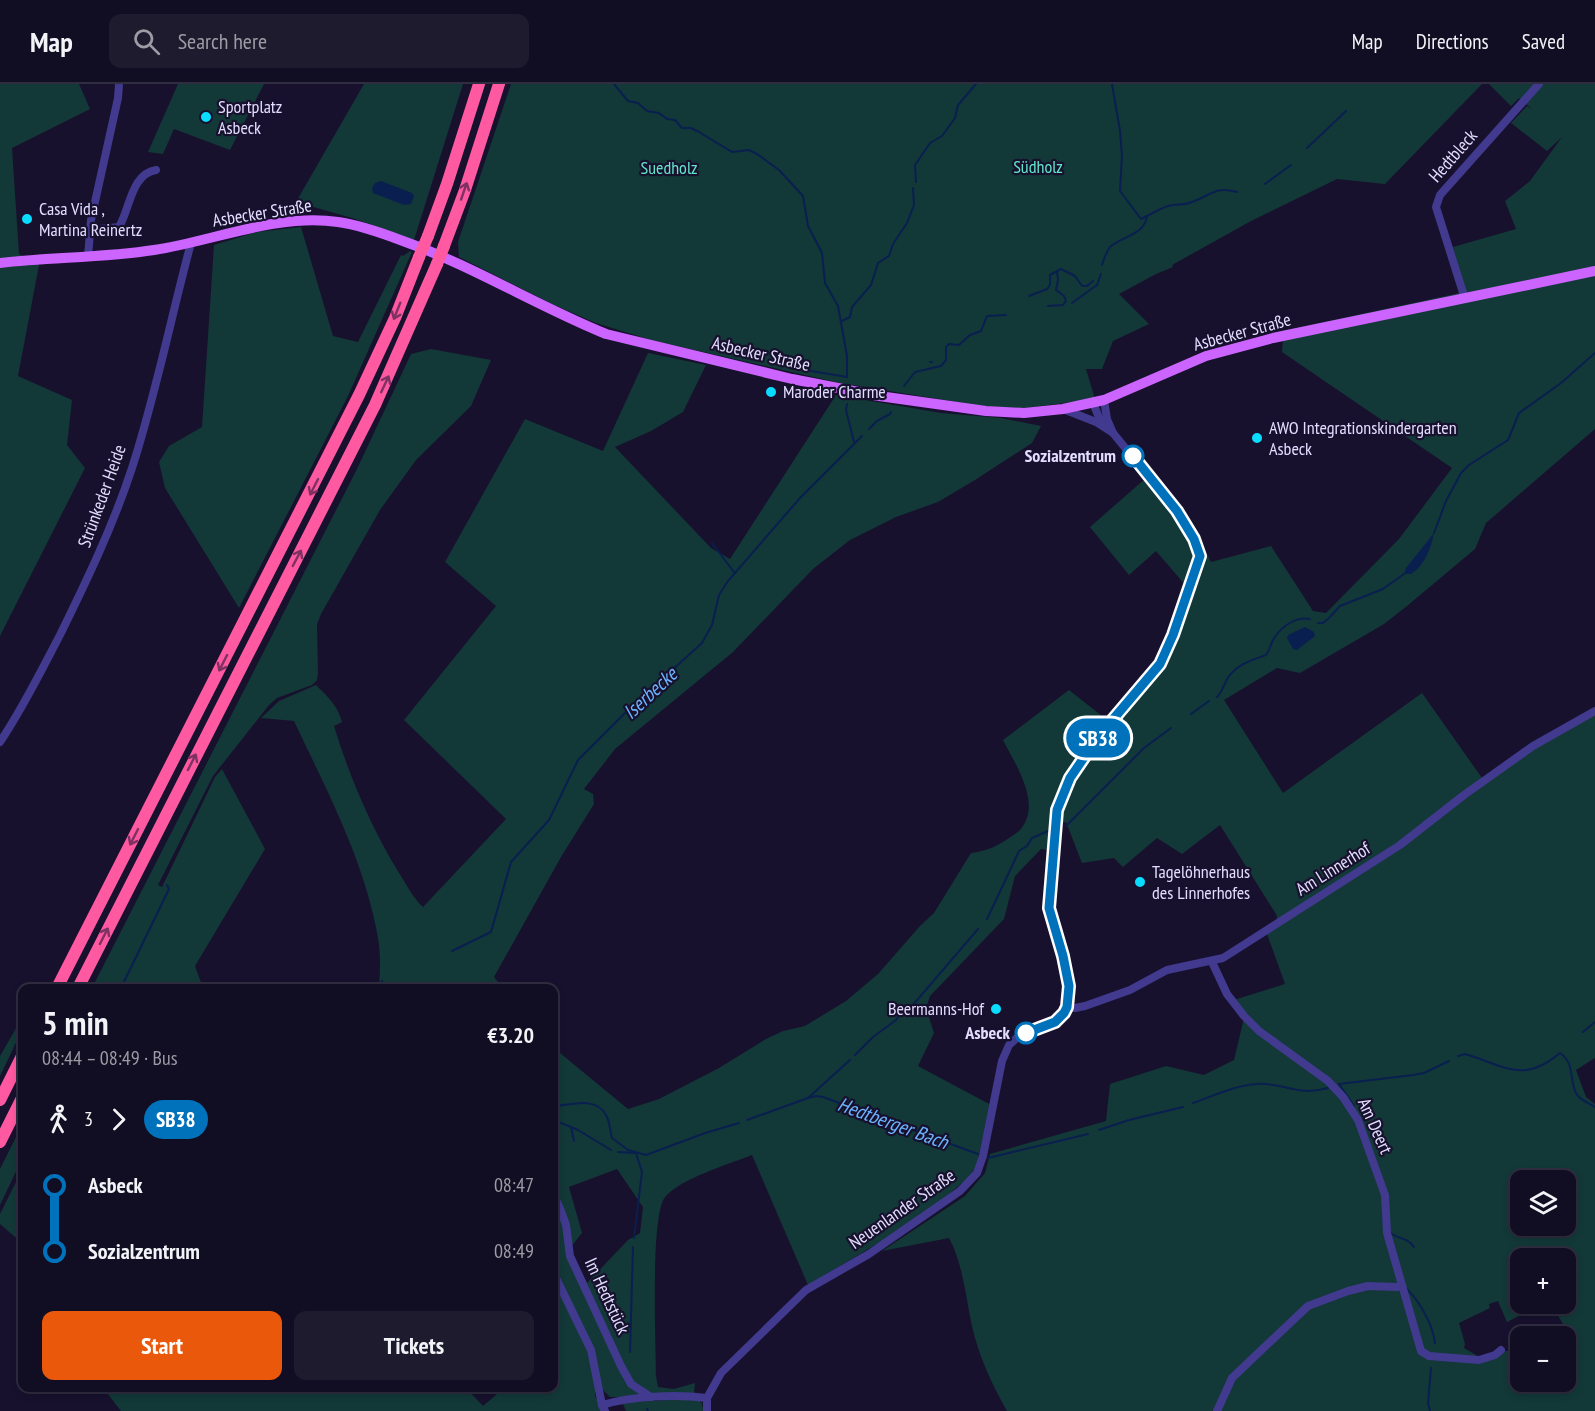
<!DOCTYPE html>
<meta charset="utf-8">
<style>
body{margin:0;font-family:"PT Sans Narrow",sans-serif;background:#1e1b2f;color:#f1f3f6;height:100vh;display:flex;flex-direction:column;font-size:22px;white-space:nowrap}
*{box-sizing:border-box;margin:0}
p{font-size:20px;color:#9c9ca5}
.icon{flex:none;width:33px;height:33px;fill:none;stroke:currentColor;stroke-width:2;stroke-linecap:round;stroke-linejoin:round}
.map{position:relative;flex:1;overflow:hidden}
.sheet{position:absolute;left:18px;top:900px;width:540px;height:408px;display:flex;flex-direction:column;background:#110d22;border-radius:12px;box-shadow:0 3px 9px #0003,0 0 0 2px #302d40}
.sheet>*{flex:none}
.badge{padding:0 12px;border-radius:20px;font-size:21px;line-height:39px}
.controls{position:absolute;left:1510px;top:1086px;display:grid;gap:12px}
.controls a{display:grid;place-items:center;width:66px;height:66px;border-radius:12px;background:#110d22;box-shadow:0 3px 9px #0003,0 0 0 2px #302d40;font-size:30px}
.map>.badge{position:absolute;translate:-50% -50%;box-shadow:0 0 0 3px #fff}
.legs{display:flex;align-items:center;gap:9px;height:66px;padding:0 24px;font-size:20px}
.legs p{margin-inline-start:auto}
.summary{display:flex;align-items:center;justify-content:space-between;height:102px;padding:0 24px}
h1{font-size:33px;font-weight:800;line-height:45px}
.button{display:flex;gap:12px;margin-top:auto;padding:12px 24px}
.button a{flex:1;height:69px;border-radius:12px;background:#ea580c;color:#fff;font-size:24px;font-weight:800;line-height:69px;text-align:center}
.button a+a{background:#1e1b2f;color:#f1f3f6}
ul{padding:0 24px;list-style:none}
li{display:flex;align-items:center;gap:21px;height:66px;font-size:22px}
li i{display:grid;place-items:center;width:9px;height:100%;margin:0 8px;background:currentColor}
li i::after{content:'';width:15px;height:15px;margin:-8px;border:4px solid;border-radius:50%;background:#110d22}
li p{margin-inline-start:auto}
li:first-child i{background:linear-gradient(#0000 50%,currentColor 0)}
li:last-child i{background:linear-gradient(currentColor 50%,#0000 0)}
header{display:flex;align-items:center;gap:36px;box-sizing:border-box;height:84px;padding:0 30px;background:#110d22;border-bottom:2px solid #302d40}
header strong{font-size:28px}
nav{display:flex;gap:33px;margin-inline-start:auto;font-size:21px}
.search{width:420px;height:54px;background:#1e1b2f;display:flex;align-items:center;gap:15px;box-sizing:border-box;padding:0 21px;border-radius:12px;color:#9c9ca5;font-size:22px}
.map>svg:first-child{display:block}
</style>
<header>
<strong>Map</strong>
<div class="search"><svg class="icon" aria-label="search" viewBox="0 0 24 24"><circle cx="10" cy="10" r="6"/><path d="M15 15l6 6"/></svg>Search here</div>
<nav><a>Map</a><a>Directions</a><a>Saved</a></nav>
</header>
<div class="map">
<svg width="1595" height="1327" viewBox="0 0 1595 1327">
<rect width="100%" height="100%" fill="#17112e"/>
<!-- green -->
<g fill="#133838" fill-rule="evenodd">
<path d="M0,0H79L90,25L12,64L19,170L39,181L18,292L72,316L67,361L85,384L0,552Z"/>
<path d="M178,0H264L230,66L174,45L163,70L148,68Z"/>
<path d="M364,0H463L414,156L352,134L296,118Z"/>
<path d="M511,0H1482L1385,100L1337,95L1251,137L1172,181L1173,183L1156,190L1119,210L1149,240L1113,257L1102,285H1086L1095,315L1017,325L976,321L840,299L651,256L596,239L552,220L459,173L458,158Z"/>
<path d="M1489,0H1595V345L1486,439L1475,465L1407,522L1384,540L1300,589L1277,584L1224,616L1283,709L1422,609L1482,694L1398,759L1278,837L1276,830L1220,741L1182,770L1157,754L1123,783L1114,774L1082,779L1066,738L1060,740L1064,716L1082,680L1170,567L1207,470L1211,478L1271,462L1313,527L1326,529L1399,455L1452,384L1282,268L1283,256L1273,249L1464,208L1453,163L1516,145L1505,117L1530,97L1562,53L1547,67L1511,39L1527,22L1533,26L1519,14L1511,22Z"/>
<path d="M301,143L333,252L358,258L401,171L403,172L410,167L412,168L348,312L239,524L165,404L159,378L169,362L202,343L214,161L257,148Z"/>
<path d="M431,265L491,276L471,322L416,376L380,426L321,530L317,540L318,590L317,596L312,601L277,614L269,621L213,692L158,801L162,803L215,693L222,685L265,765L195,882L203,904H92L357,385L411,270Z"/>
<path d="M648,269L706,281L683,328L651,347L615,363L711,464L730,475L836,311L941,329L1001,334L1041,342L1032,359L975,396L938,418L896,433L850,456L813,485L733,568L615,665L584,705L593,710L594,720L561,773L494,893L503,904H379C380,888 381,871 378,854C365,778 327,707 294,637L261,634L279,617L316,601C328,613 338,622 342,638L334,642C350,694 371,743 399,789C407,801 413,814 423,823L506,735L404,636L496,522L445,478L525,335L603,367Z"/>
<path d="M1146,394C1157,417 1196,449 1196,472C1195,482 1190,494 1187,503L1156,467L1129,491L1090,443Z"/>
<path d="M1069,606L1107,636L1067,690L1055,721L1048,766L1041,765L1015,792L1004,835L930,912L926,924L934,949L918,982L991,1021L976,1083L968,1094L922,1133L808,1201L752,1071C729,1080 680,1095 665,1113C650,1132 656,1262 656,1292L658,1303L674,1305L695,1299L694,1310L664,1313H610L599,1302L593,1264L554,1194V964L628,1025L659,1015L719,984L766,955L783,947L805,942L846,917L878,890L920,842L934,829L971,769C986,767 996,763 1009,754C1012,752 1017,749 1020,746C1043,720 1015,680 1003,656ZM617,1085L643,1123L640,1149L628,1156L587,1199L570,1164L582,1149L569,1103Z"/>
<path d="M1595,630V974L1576,986L1586,1013L1595,1020V1327H1007C994,1304 982,1279 975,1254C966,1221 965,1184 949,1154L882,1167L965,1112L985,1089L990,1070L1106,1037L1110,1000L1166,982L1204,991L1234,976L1244,934L1262,952L1333,1004C1345,1015 1350,1031 1363,1041C1344,996 1298,978 1262,949C1252,940 1242,929 1235,918L1234,916L1285,900L1267,850L1402,762L1504,684L1543,658ZM1521,1096H1566V1142H1521ZM1521,1174H1566V1220H1551L1566,1245L1554,1252H1566V1298H1521V1267H1503L1492,1276L1477,1277L1440,1275V1272L1476,1274V1271L1464,1264L1465,1260L1459,1239L1490,1224L1489,1220L1498,1217L1507,1238L1542,1220H1521Z"/>
<path d="M22,934V946L0,992V972Z"/>
<path d="M22,1041V1075L0,1121V1085Z"/>
<path d="M22,1086V1159L0,1140V1130Z"/>
<path d="M554,1200L584,1254L596,1304L595,1311L602,1327H121L103,1304H466L483,1322L504,1304H554Z"/>
<path d="M697,1315L702,1319L703,1327H626L622,1318Z"/>
</g>
<!-- water -->
<g fill="#091f4f">
<path d="M381,97L412,109L414,112L411,120L404,121L373,109L372,104L375,99Z"/>
<path d="M1434,449C1431,464 1425,481 1411,490H1404L1406,484Z"/>
<path d="M1305,543L1314,548L1315,552L1297,566L1293,565L1287,554L1288,551Z"/>
</g>
<g fill="none" stroke-linecap="round" stroke-linejoin="round">
<!-- stream -->
<g stroke="#091f4f" stroke-width="2">
<path d="M614,0L628,17L638,19L647,27L659,29L667,35L675,36L682,44H691L699,48L732,68L749,66L757,70L779,86L803,112L808,142L822,169L825,199L838,222L847,272V293L811,287L801,279"/>
<path d="M1112,0L1120,47L1122,72L1120,107L1141,135L1147,132"/>
<path d="M1307,64L1346,27"/>
<path d="M916,98L915,81L930,59L942,52L955,34L958,21L976,0"/>
<path d="M1265,100L1291,81"/>
<path d="M1102,181C1104,175 1106,168 1110,163C1122,152 1145,151 1147,132C1155,128 1164,122 1173,121C1180,120 1186,121 1192,118C1212,111 1214,102 1237,108"/>
<path d="M1029,212L1047,205L1050,201V191L1061,185L1075,192L1082,202H1087L1093,197"/>
<path d="M1072,219L1097,201L1101,190"/>
<path d="M1048,222L1063,221L1066,217L1064,212L1056,206L1058,196L1057,187"/>
<path d="M842,237L850,233L852,223L871,201L878,179L889,172L893,160L907,139L914,121L913,104"/>
<path d="M930,278H932"/>
<path d="M904,302L915,288L941,282L946,276V263L949,260L959,261L970,251L981,247L987,232L1006,231"/>
<path d="M847,320L846,326L854,358"/>
<path d="M869,345L877,337L890,330L891,328"/>
<path d="M1434,449L1446,417L1461,389L1469,381L1508,356L1519,329L1561,299L1595,269"/>
<path d="M712,459L734,488"/>
<path d="M1318,539H1323L1329,534L1340,522L1383,505L1404,490"/>
<path d="M1217,613C1223,607 1224,599 1229,592C1238,580 1252,576 1266,571C1270,566 1271,558 1275,553C1282,542 1297,532 1310,535"/>
<path d="M1191,630L1209,617"/>
<path d="M1066,742L1144,664L1171,644"/>
<path d="M987,835L1019,767L1027,762L1032,754L1048,747"/>
<path d="M452,867L491,848L511,778L549,736L578,676L629,625L702,559L712,541L719,511L728,497L800,414L862,352"/>
<path d="M382,897L383,904"/>
<path d="M121,904L169,805L167,801"/>
<path d="M1583,948L1595,938"/>
<path d="M855,971L873,953L896,936L901,928L912,922L978,845"/>
<path d="M1458,972L1465,970C1504,981 1522,1001 1560,969C1575,979 1569,995 1576,1009C1579,1016 1589,1019 1595,1023"/>
<path d="M1339,1000L1354,1022"/>
<path d="M1339,1000L1413,991L1424,989L1449,977"/>
<path d="M808,1014L816,1012L823,1013L978,1070"/>
<path d="M1193,1019C1213,1012 1236,1001 1257,1000C1285,998 1296,1013 1328,1004"/>
<path d="M554,1022C571,1021 596,1012 606,1031C610,1038 610,1047 612,1054L628,1066L646,1071L705,1049L739,1039"/>
<path d="M554,1036L578,1046L611,1066"/>
<path d="M747,1036L808,1014L850,976"/>
<path d="M571,1043L574,1057"/>
<path d="M1099,1046L1129,1036L1183,1023"/>
<path d="M618,1068L636,1069L642,1088L634,1154"/>
<path d="M988,1074L1088,1050"/>
<path d="M1389,1148C1398,1156 1406,1152 1414,1163"/>
<path d="M1407,1205C1420,1218 1433,1241 1435,1259"/>
<path d="M630,1268L633,1163"/>
<path d="M647,1325L648,1327"/>
<path d="M1430,1327L1428,1319L1431,1284"/>
</g>
<!-- minor -->
<g stroke="#413a8f" stroke-width="8">
<path d="M89,146L119,143C130,125 131,90 156,86"/>
<path d="M88,173L91,136L118,14L119,0"/>
<path d="M1465,215L1436,123L1440,111L1539,0"/>
<path d="M1104,316L1107,335L1113,349"/>
<path d="M1093,319L1102,341"/>
<path d="M0,658C23,624 41,587 60,551C87,496 113,442 132,384C156,310 171,233 191,159"/>
<path d="M1212,878L1227,910L1244,932L1259,947L1328,997L1343,1013L1358,1036L1385,1111L1387,1149L1402,1201L1397,1203L1368,1202L1348,1207L1308,1222L1232,1294L1217,1327"/>
<path d="M1067,923L1075,924L1085,922L1130,906L1167,886L1223,874L1400,761L1464,711L1533,662L1595,627"/>
<path d="M554,1113L559,1122L566,1141L570,1172L621,1282L631,1300L651,1313"/>
<path d="M554,1190L591,1266L602,1321"/>
<path d="M1402,1201L1421,1267L1429,1272L1479,1276L1495,1271L1501,1266"/>
<path d="M605,1327L602,1321C632,1312 676,1310 707,1314"/>
<path d="M707,1327V1314L721,1289L806,1206L869,1170L960,1107L977,1089L983,1072L1002,977L1009,961L1019,952L1055,938L1064,929L1067,923L1069,902L1063,872L1049,824L1057,726L1070,694L1099,653L1160,580L1173,551L1200,472L1194,455L1177,427L1113,349L1096,338L1063,325"/>
</g>
<!-- major -->
<path stroke="#cc65ff" stroke-width="10" d="M0,179C51,173 103,174 154,166C214,157 277,129 338,138C360,141 382,149 403,157C473,182 537,222 606,250L792,295L879,312L986,327L1024,329L1063,325L1104,316L1206,272L1273,254L1595,187"/>
<!-- highway -->
<g stroke="#ff59a1" stroke-width="12">
<path d="M428,152L447,100L479,0"/>
<path d="M444,162L465,106L499,0"/>
<path d="M57,904L359,311L395,234L419,173"/>
<path d="M78,904L375,321L437,180"/>
<path d="M0,1016L22,972"/>
<path d="M0,1058L22,1014"/>
</g>
<!-- highway-bridge -->
<g stroke="#ff59a1" stroke-width="12">
<path d="M419,173L428,152"/>
<path d="M437,180L444,162"/>
</g>
</g>
<!-- one-way arrows -->
<defs><path id="oneway-shaft" d="M-6 0H5M1.5-3L5.5 0L1.5 3" fill="none" stroke-width="1.6" stroke-linecap="round" stroke-linejoin="round" transform="scale(1.5)"/></defs>
<g stroke="#7f3162">
<use href="#oneway-shaft" transform="translate(464 107) rotate(-71)"/>
<use href="#oneway-shaft" transform="translate(397 227) rotate(112)"/>
<use href="#oneway-shaft" transform="translate(385 300) rotate(-65)"/>
<use href="#oneway-shaft" transform="translate(314 403) rotate(117)"/>
<use href="#oneway-shaft" transform="translate(297 474) rotate(-62)"/>
<use href="#oneway-shaft" transform="translate(223 579) rotate(117)"/>
<use href="#oneway-shaft" transform="translate(192 678) rotate(-63)"/>
<use href="#oneway-shaft" transform="translate(134 753) rotate(117)"/>
<use href="#oneway-shaft" transform="translate(104 852) rotate(-63)"/>
</g>
<g fill="none" stroke-linecap="round" stroke-linejoin="round">
<!-- line-1 casing -->
<g stroke="#fff" stroke-width="14">
<path id="line-1" d="M1026,949L1055,938L1064,929L1067,923L1069,902L1063,872L1049,824L1057,726L1070,694L1098,653L1160,580L1173,551L1200,472L1194,455L1177,427L1133,372"/>
</g>
<!-- line-1 -->
<use href="#line-1" stroke="#0072bc" stroke-width="9"/>
</g>
<!-- markers -->
<g fill="#0adcff" stroke="#17112e" stroke-width="2">
<circle cx="206" cy="33" r="6"/>
<circle cx="27" cy="135" r="6"/>
<circle cx="771" cy="308" r="6"/>
<circle cx="1257" cy="354" r="6"/>
<circle cx="1140" cy="798" r="6"/>
<circle cx="996" cy="925" r="6"/>
</g>
<g fill="#fff" stroke="#0072bc" stroke-width="3">
<circle cx="1133" cy="372" r="10"/>
<circle cx="1026" cy="949" r="10"/>
</g>
<g text-anchor="middle" stroke-width="4.5" stroke-linejoin="round" paint-order="stroke">
<!-- poi labels -->
<g font-size="18" fill="#e3deff" stroke="#17112e" text-anchor="start">
<text x="218" y="29">Sportplatz<tspan x="218" dy="21">Asbeck</tspan></text>
<text x="39" y="131">Casa Vida ,<tspan x="39" dy="21">Martina Reinertz</tspan></text>
<text x="783" y="314">Maroder Charme</text>
<text x="1269" y="350">AWO Integrationskindergarten<tspan x="1269" dy="21">Asbeck</tspan></text>
<text x="1152" y="794">Tagelöhnerhaus<tspan x="1152" dy="21">des Linnerhofes</tspan></text>
<text x="984" y="931" text-anchor="end">Beermanns-Hof</text>
</g>
<!-- street labels -->
<g font-size="18" fill="#e3deff" stroke="#17112e">
<text transform="translate(1453 72) rotate(-49)" y="6">Hedtbleck</text>
<text transform="translate(262 129) rotate(-9)" y="6">Asbecker Straße</text>
<text transform="translate(1242 248) rotate(-15)" y="6">Asbecker Straße</text>
<text transform="translate(761 270) rotate(13)" y="6">Asbecker Straße</text>
<text transform="translate(102 412) rotate(-70)" y="6">Strünkeder Heide</text>
<text transform="translate(1333 785) rotate(-32)" y="6">Am Linnerhof</text>
<text transform="translate(1375 1042) rotate(66)" y="6">Am Deert</text>
<text transform="translate(902 1125) rotate(-35)" y="6">Neuenlander Straße</text>
<text transform="translate(607 1212) rotate(65)" y="6">Im Hedtstück</text>
</g>
<!-- park labels -->
<g font-size="18" fill="#62e6cb" stroke="#17112e">
<text x="1038" y="89">Südholz</text>
<text x="669" y="90">Suedholz</text>
</g>
<!-- stop labels -->
<g font-size="18" font-weight="bold" fill="#e3deff" stroke="#17112e" text-anchor="end">
<text x="1116" y="378">Sozialzentrum</text>
<text x="1010" y="955">Asbeck</text>
</g>
<!-- water labels -->
<g font-size="20" font-style="italic" fill="#6cb4ff" stroke="#17112e">
<text transform="translate(650 609) rotate(-43)" y="7">Iserbecke</text>
<text transform="translate(893 1039) rotate(20)" y="7">Hedtberger Bach</text>
</g>
</g>
</svg>
<div class="controls">
<a><svg class="icon" aria-label="layers" viewBox="0 0 24 24"><path d="M12 4l9 5-9 5-9-5zM3 14l9 5 9-5"/></svg></a>
<a>+</a>
<a>−</a>
</div>
<b class="badge" style="left:1098px;top:654px;background:#0072bc;color:#fff">SB38</b>
<section class="sheet">
<div class="summary"><div><h1>5 min</h1><p>08:44 – 08:49 · Bus</p></div><b>€3.20</b></div>
<div class="legs"><svg class="icon" aria-label="walk" viewBox="0 0 24 24"><circle cx="13" cy="4" r="2"/><path d="M13 8l-2 6 4 7M11 14l-3 7M7 12l3-4h3l4 4"/></svg>3<svg class="icon" aria-label="forward" viewBox="0 0 24 24"><path d="M9 5l7 7-7 7"/></svg><b class="badge" style="background:#0072bc;color:#fff">SB38</b></div>
<ul>
<li><i style="color:#0072bc"></i><b>Asbeck</b><p>08:47</p></li>
<li><i style="color:#0072bc"></i><b>Sozialzentrum</b><p>08:49</p></li>
</ul>
<div class="button"><a>Start</a><a>Tickets</a></div>
</section>
</div>
